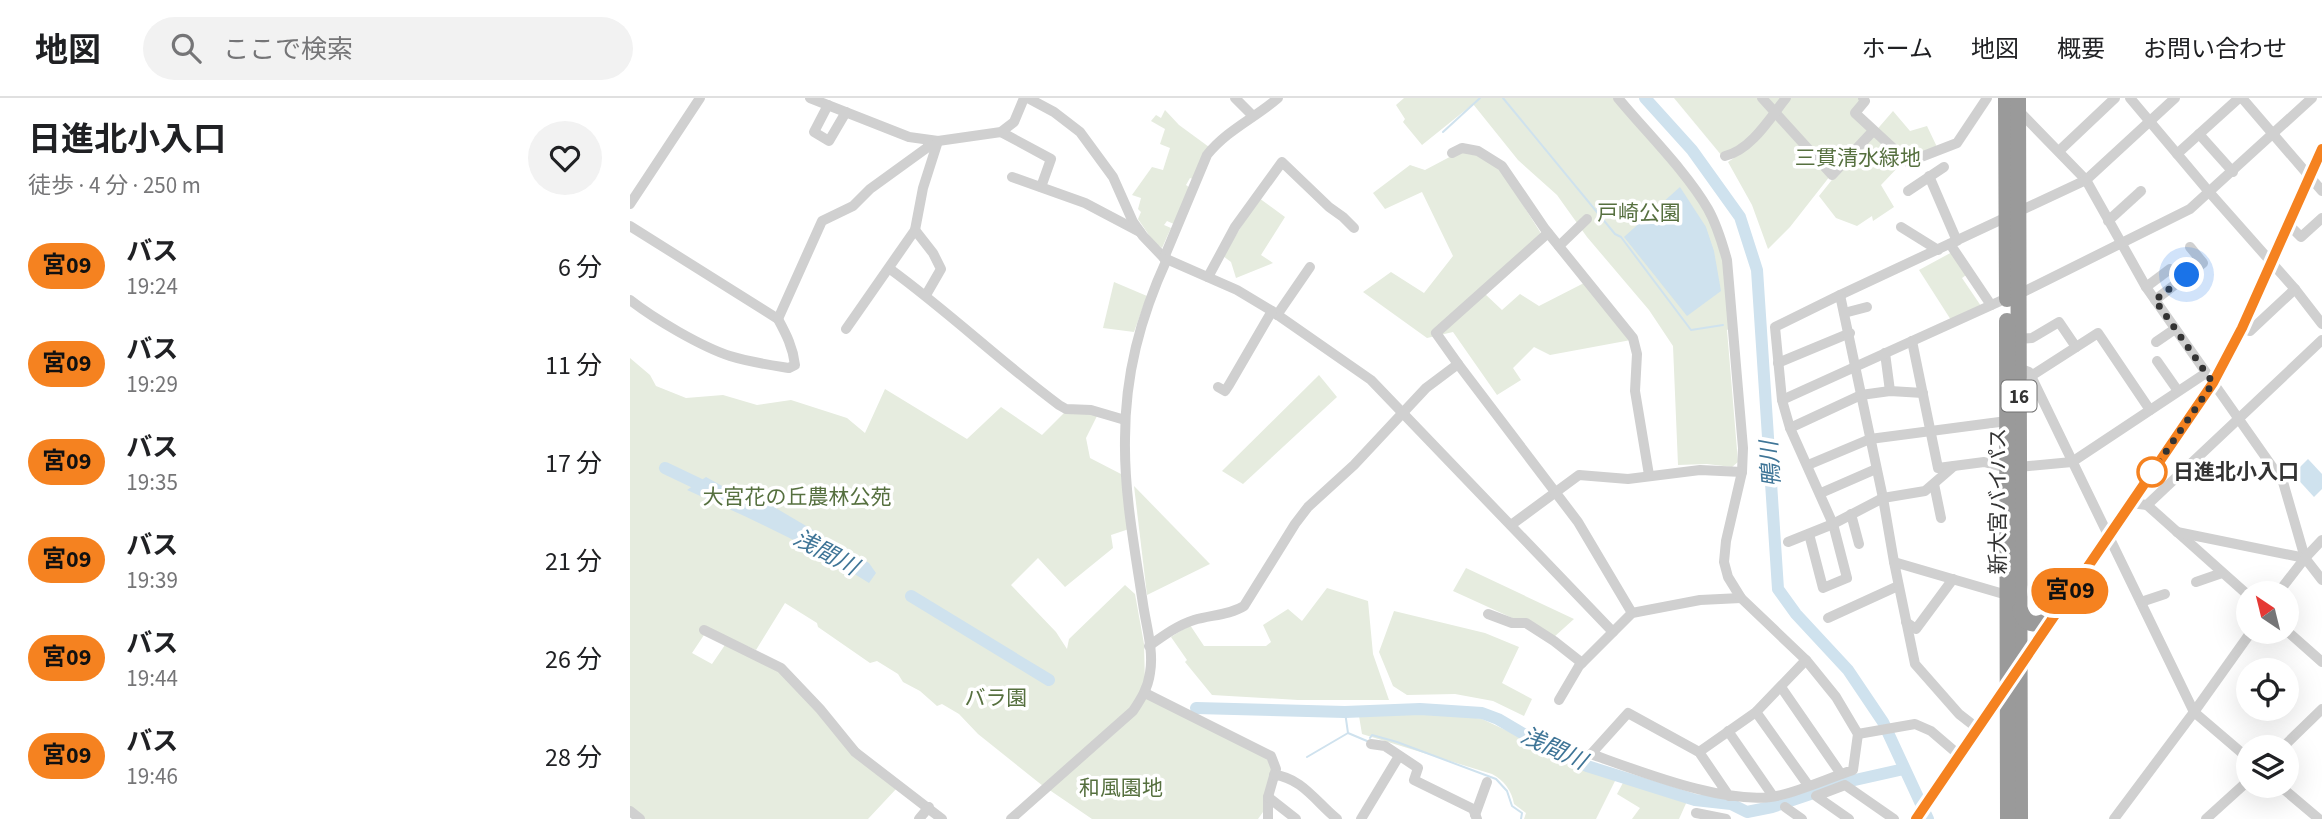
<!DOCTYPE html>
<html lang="ja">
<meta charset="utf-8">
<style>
body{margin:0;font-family:"Source Sans 3","Noto Sans JP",sans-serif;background:#f2f2f2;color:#202124;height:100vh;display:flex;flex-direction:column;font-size:26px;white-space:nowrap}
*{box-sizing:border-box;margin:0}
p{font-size:23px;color:#757577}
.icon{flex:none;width:38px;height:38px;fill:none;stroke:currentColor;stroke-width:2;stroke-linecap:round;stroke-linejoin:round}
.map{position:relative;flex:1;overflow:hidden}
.sheet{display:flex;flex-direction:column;background:#fff;width:630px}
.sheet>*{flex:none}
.badge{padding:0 14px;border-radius:23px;font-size:24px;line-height:46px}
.needle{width:46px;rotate:325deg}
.tools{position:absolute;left:1606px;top:483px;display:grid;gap:14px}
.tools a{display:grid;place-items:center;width:63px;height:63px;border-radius:50%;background:#fff;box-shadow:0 7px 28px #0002;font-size:35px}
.you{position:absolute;width:35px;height:35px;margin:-18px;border:5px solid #fff;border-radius:50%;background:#1a73e8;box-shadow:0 0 0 10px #1a73e833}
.map>.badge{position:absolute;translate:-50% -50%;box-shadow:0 0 0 4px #fff}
.round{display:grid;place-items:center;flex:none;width:74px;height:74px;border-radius:37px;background:#f2f2f2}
.overview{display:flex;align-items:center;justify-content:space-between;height:119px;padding:0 28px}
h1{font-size:33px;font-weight:700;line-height:52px}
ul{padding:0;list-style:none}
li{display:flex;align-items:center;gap:21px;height:98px;padding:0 28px}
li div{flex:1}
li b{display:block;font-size:26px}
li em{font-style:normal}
li .badge{min-width:77px;font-weight:700;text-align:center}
header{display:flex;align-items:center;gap:42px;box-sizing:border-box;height:98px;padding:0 35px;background:#fff;border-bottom:2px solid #e0e0e0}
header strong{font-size:33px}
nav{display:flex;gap:38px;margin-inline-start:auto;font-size:24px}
.search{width:490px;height:63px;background:#f2f2f2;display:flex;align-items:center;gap:18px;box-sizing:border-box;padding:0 24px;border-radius:38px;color:#757577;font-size:26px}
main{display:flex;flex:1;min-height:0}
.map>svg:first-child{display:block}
</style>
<header>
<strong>地図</strong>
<div class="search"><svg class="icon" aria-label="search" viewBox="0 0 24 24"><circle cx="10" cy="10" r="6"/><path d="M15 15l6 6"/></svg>ここで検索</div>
<nav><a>ホーム</a><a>地図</a><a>概要</a><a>お問い合わせ</a></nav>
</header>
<main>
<section class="sheet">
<div class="overview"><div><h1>日進北小入口</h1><p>徒歩 · 4 分 · 250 m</p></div><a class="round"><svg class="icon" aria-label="heart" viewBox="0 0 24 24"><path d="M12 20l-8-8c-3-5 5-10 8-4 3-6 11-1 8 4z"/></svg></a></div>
<ul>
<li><span class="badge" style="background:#f58220;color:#111">宮09</span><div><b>バス</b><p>19:24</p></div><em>6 分</em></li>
<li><span class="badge" style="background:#f58220;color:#111">宮09</span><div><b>バス</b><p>19:29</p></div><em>11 分</em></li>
<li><span class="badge" style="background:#f58220;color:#111">宮09</span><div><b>バス</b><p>19:35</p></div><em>17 分</em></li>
<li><span class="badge" style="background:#f58220;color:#111">宮09</span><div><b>バス</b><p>19:39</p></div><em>21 分</em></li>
<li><span class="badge" style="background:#f58220;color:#111">宮09</span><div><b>バス</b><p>19:44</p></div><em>26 分</em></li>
<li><span class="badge" style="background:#f58220;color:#111">宮09</span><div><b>バス</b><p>19:46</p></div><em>28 分</em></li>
</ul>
</section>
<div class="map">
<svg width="1692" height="721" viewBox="0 0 1692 721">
<rect width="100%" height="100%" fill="#fff"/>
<!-- green -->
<g fill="#e6ecdf">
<path d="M774,0H984L1046,71L1078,117L1095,169L1099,231L1097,232L1108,364L1102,369L1077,366L1048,367L1043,248L1019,212L957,139L927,97L888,62L843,6L792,47L773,24L775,21L766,7Z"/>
<path d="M1044,0H1132L1143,12L1116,45L1092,58Z"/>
<path d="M1138,0H1231L1224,15L1244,35L1263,13L1280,33L1297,28L1307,49L1274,63L1251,87L1264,109L1243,123L1242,118L1227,128L1206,120L1189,98L1205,78Z"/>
<path d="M535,12L549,27L579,49L563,81L560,80L556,87L560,90L546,127L537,123L534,127L541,130L532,150L523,143L508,121L511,114L508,111L511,100L502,97L522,69L533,72L540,50L530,46L535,31L521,23L526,17L531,20Z"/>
<path d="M1144,20L1200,78L1160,129L1138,151L1122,107L1098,64L1110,56Z"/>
<path d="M831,53L846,55L869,69L912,137L854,195L872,212L890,196L909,208L954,185L1001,242L920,257L904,249L883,270L891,282L867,297L823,234L797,240L733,194L761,174L794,195L823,158L792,94L755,111L743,95L780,67L795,72Z"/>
<path d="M629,100L655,119L631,157L643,165L606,180L601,164L593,158Z"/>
<path d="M1324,153L1339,175L1332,180L1351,208L1321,222L1289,172Z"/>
<path d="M484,184L517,198L504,234L473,230Z"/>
<path d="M0,260L20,277L26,288L56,300L93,297L127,307L161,302L217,320L235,335L255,291L337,341L371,309L412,337L435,314L468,316L456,340L460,360L491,376L499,431L481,437L483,450L435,489L408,460L381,487L426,534L437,551L439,541L495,487L505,496L514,546L515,586L500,611L413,688L348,636L329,616L312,606L307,608L290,593L273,584L268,576L247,563L240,565L188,529L187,525L155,505L126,552L78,531L62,555L82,566L97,544L151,570L267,690L238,721H10L0,713Z"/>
<path d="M689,277L707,299L613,386L592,373Z"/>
<path d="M504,388L580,466L517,497Z"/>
<path d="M836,470L944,521L924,539L823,493Z"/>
<path d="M697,490L738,503L743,556L759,602H668L582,597L555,564L557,562L541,539L560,527L574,548H636L641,544L633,527L658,511L672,523Z"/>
<path d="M764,513L855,535L889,549L872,585L902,601L894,618L863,603L825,596L777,597L763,588L749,554Z"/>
<path d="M517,599L639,660L643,668L633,714L628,721H462L418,691C451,662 493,635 517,599Z"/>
<path d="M807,614L852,621L884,636L931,663L986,681L966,721H894L896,715L884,706C882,693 874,682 862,676L732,636L729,618Z"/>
<path d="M995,681L1058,701L1049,721H1002L1010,710L987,696Z"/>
</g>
<!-- water -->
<g fill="#cfe2ee">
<path d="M1050,89L1076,129L1084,153L1091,193L1057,218L994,139Z"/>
<path d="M1678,361L1692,376V391L1684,399L1663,376Z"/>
<path d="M76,379L112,399L144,409L239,465L246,475L239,485C182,448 119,420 57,392Z"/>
</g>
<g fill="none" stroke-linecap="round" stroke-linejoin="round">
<!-- stream -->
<g stroke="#cfe2ee" stroke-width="2">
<path d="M873,0L985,136L991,139L1061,232L1093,227"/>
<path d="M813,34L850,0"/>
<path d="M715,614L718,635L737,643"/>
<path d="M740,640L742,637L767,644L866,681L877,693L882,708L892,715L891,721"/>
<path d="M677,659L718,635"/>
</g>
<!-- river -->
<g stroke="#cfe2ee" stroke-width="12">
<path d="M1015,0L1062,52L1110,119L1127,172L1148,491L1166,516L1218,572L1253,624L1298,721"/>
<path d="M35,370L79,391"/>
<path d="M281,498L419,582"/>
<path d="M566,610L715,614L790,611L852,615L868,621L926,655L957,668L1065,702L1101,706L1117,714L1142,709L1216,684L1274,671"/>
</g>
<!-- minor -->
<g stroke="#d0d0d0" stroke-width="10">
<path d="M180,0L279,39L308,43L371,34L384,24L394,0"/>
<path d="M398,0L424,14L450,34L483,79L503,124L513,138L534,160L607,192L642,213L741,282L983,534L1002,515L1070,502L1111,500"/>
<path d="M605,0L623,18"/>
<path d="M988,0C1016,34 1056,73 1078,111C1087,127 1092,144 1097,162L1113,350L1112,374L1096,443L1094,464L1098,479L1111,500L1176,562L1206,599L1228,636L1223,672C1199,680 1175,691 1151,697C1101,710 1009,673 961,656L998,615L1069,654L1099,698"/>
<path d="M1132,0L1202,77L1243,33"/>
<path d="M1233,0L1235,3L1225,15L1278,64L1327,45L1357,0"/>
<path d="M1500,0L1580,95L1665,191L1692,226"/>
<path d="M1612,0L1692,93"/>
<path d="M198,7L184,34L199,43L216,14"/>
<path d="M1386,10L1456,82L1516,189L1653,384L1675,460L1692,482"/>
<path d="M371,34L421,61L411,89"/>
<path d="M1569,36L1603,74"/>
<path d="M1429,53L1485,0"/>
<path d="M822,55L832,50L848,53L872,68L915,131L1003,240L1007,256L1005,293L1019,377"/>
<path d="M1547,56L1609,0"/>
<path d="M1095,58C1121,52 1140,20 1156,0"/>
<path d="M1299,78L1327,143"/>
<path d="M382,79L455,105L510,134"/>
<path d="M1278,93L1314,69"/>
<path d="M0,106L70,0"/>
<path d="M1478,123L1511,93"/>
<path d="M1659,127L1671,139L1692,120"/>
<path d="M0,128L148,221L192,123L223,108L240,91L298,49V43"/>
<path d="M1271,129L1308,152"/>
<path d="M285,132L303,155L311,171L296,197"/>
<path d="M1320,146L1361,207"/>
<path d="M929,148L957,121"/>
<path d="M534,160L577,57C597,32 625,20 648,0"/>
<path d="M260,171C319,214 371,264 429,307L436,311L461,312L495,322"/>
<path d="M578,179L605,129L652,64L699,109L713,119L724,130"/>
<path d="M1516,189L1540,171"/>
<path d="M1210,197L1456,82L1545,0"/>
<path d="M1387,197L1560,111L1682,0"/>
<path d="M0,202C24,221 72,249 100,258C119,264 140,267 159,270L165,267C163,249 156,236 148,221"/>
<path d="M1525,202L1573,165L1560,149"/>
<path d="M1214,215L1237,209"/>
<path d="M647,217L680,169"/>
<path d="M1612,230L1620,233L1665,191"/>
<path d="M216,231L285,132L293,90L308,43"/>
<path d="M1388,241L1402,240L1429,224L1446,249"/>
<path d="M1282,243L1308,370L1354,364L1377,370"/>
<path d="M1526,244L1545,231"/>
<path d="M1255,255L1260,293"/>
<path d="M1527,263L1548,293"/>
<path d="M1148,265L1220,235"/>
<path d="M828,266L806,235L918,135"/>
<path d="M1388,270L1399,274L1564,614L1619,661"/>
<path d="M1401,278L1468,235L1520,312"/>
<path d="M588,289L595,293L599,287L642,213"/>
<path d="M1152,302L1377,200"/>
<path d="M1160,330L1231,297L1260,293L1293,295"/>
<path d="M1178,367L1240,341L1377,323"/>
<path d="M1389,369L1442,364L1576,275"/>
<path d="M1304,386L1311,420"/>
<path d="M1191,395L1246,371"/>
<path d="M1501,405L1517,407L1692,242"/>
<path d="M1517,407L1619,498"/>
<path d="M1221,416L1229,446"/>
<path d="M881,427L949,377L998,381L1070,372L1112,374"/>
<path d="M1547,434L1675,460"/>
<path d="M1179,436L1193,490L1217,480L1203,426L1160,330L1152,302L1145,229L1210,197L1253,400L1264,464"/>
<path d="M1158,444L1203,426L1253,400L1295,393L1324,368"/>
<path d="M1566,484L1592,475"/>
<path d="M1648,495L1675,460L1692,442"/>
<path d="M1511,504L1535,496"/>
<path d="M858,516L882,525H896L924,543L952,565"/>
<path d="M1198,520L1268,488"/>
<path d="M1276,524L1286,531L1323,481"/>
<path d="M74,532L151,570L190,611L225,654L312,721"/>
<path d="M1657,533L1692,564"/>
<path d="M519,548C533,538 548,527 564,522C580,517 600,517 614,508L665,426L678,409L724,367L796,290L828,266L948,424L1002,515"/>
<path d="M1391,565L1570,304L1599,257L1692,51"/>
<path d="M1151,589L1211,676"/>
<path d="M515,595L641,658L646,671L638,699V721"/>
<path d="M929,602L949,568L983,534"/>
<path d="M1126,614L1178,687"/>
<path d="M1347,630L1329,616L1285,566L1264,464L1377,497"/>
<path d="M1098,633L1143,698"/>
<path d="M1228,636L1285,626L1301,633L1329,657"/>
<path d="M741,646L755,648L788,670L784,682L843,711L847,721"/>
<path d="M1653,649L1692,611"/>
<path d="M1069,654L1126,614L1176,562"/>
<path d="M644,677C671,679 687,705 707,721"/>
<path d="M1650,688L1689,721"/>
<path d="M638,699L666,721"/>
<path d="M1155,709L1172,721"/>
<path d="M0,713L10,721"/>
<path d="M1066,715L1096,721"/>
<path d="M845,717L857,684"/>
<path d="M289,721L299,709"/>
<path d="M381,721L503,613C511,601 518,590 520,575C524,553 516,527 513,506C505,452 494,396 495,341C495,277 510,220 537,161"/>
<path d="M731,721L769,658"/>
<path d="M1219,721L1186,698L1215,687L1264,721"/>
<path d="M1286,721L1377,587"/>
<path d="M1484,721L1564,614L1621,534"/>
<path d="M1576,721L1619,682"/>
</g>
<!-- highway -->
<g stroke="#9a9a9a" stroke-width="16">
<path d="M1376,0L1377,201"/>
<path d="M1388,0L1390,721"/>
<path d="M1377,223L1378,721"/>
<path d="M1390,512C1395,528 1409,529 1421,520"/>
</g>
</g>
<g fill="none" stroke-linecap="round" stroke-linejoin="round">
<!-- line casing -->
<g stroke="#fff" stroke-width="16">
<path id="line" d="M1286,721L1583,285L1612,230L1692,51"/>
</g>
<!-- line -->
<use href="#line" stroke="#f58220" stroke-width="10"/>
<!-- walk -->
<path stroke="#333" stroke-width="7" stroke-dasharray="0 12.6" d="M1522,374L1583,285L1525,202L1557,177"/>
</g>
<!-- markers -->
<circle fill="#fff" stroke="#f58220" stroke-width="3.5" cx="1522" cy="374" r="14"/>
<g text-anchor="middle" stroke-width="7" stroke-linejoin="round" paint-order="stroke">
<!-- shield labels -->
<rect fill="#fff" stroke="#707070" stroke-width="2" x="1371.5" y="282.5" width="35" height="31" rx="5"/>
<g font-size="19" font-weight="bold" fill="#333">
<text x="1389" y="305">16</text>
</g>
<!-- park labels -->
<g font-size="21" fill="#56703f" stroke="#fff">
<text x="1228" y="67">三貫清水緑地</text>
<text x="1009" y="122">戸崎公園</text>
<text x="167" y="406">大宮花の丘農林公苑</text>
<text x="366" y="607">バラ園</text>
<text x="491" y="697">和風園地</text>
</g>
<!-- stop labels -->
<g font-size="21" font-weight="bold" fill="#333" stroke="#fff" text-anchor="start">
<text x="1543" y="381">日進北小入口</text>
</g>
<!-- street labels -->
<g font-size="21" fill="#333" stroke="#fff">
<text transform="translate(1368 403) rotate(-90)" y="7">新大宮バイパス</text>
</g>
<!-- water labels -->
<g font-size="23" font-style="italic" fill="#3f7597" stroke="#fff">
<text transform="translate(1140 366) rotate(-94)" y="8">鴨川</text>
<text transform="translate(196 454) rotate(28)" y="8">浅間川</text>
<text transform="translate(924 650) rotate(25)" y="8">浅間川</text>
</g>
</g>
</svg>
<div class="tools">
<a><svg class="needle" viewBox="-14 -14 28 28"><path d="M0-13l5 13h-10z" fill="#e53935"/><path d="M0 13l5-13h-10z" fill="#757577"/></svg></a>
<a><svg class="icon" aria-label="locate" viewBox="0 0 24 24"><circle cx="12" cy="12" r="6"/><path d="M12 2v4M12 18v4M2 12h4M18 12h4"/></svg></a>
<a><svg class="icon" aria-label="layers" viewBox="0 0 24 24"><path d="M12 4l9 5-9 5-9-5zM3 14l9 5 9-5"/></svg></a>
</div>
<div class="you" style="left:1557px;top:177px"></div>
<b class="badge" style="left:1440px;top:493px;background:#f58220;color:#111">宮09</b>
</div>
</main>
